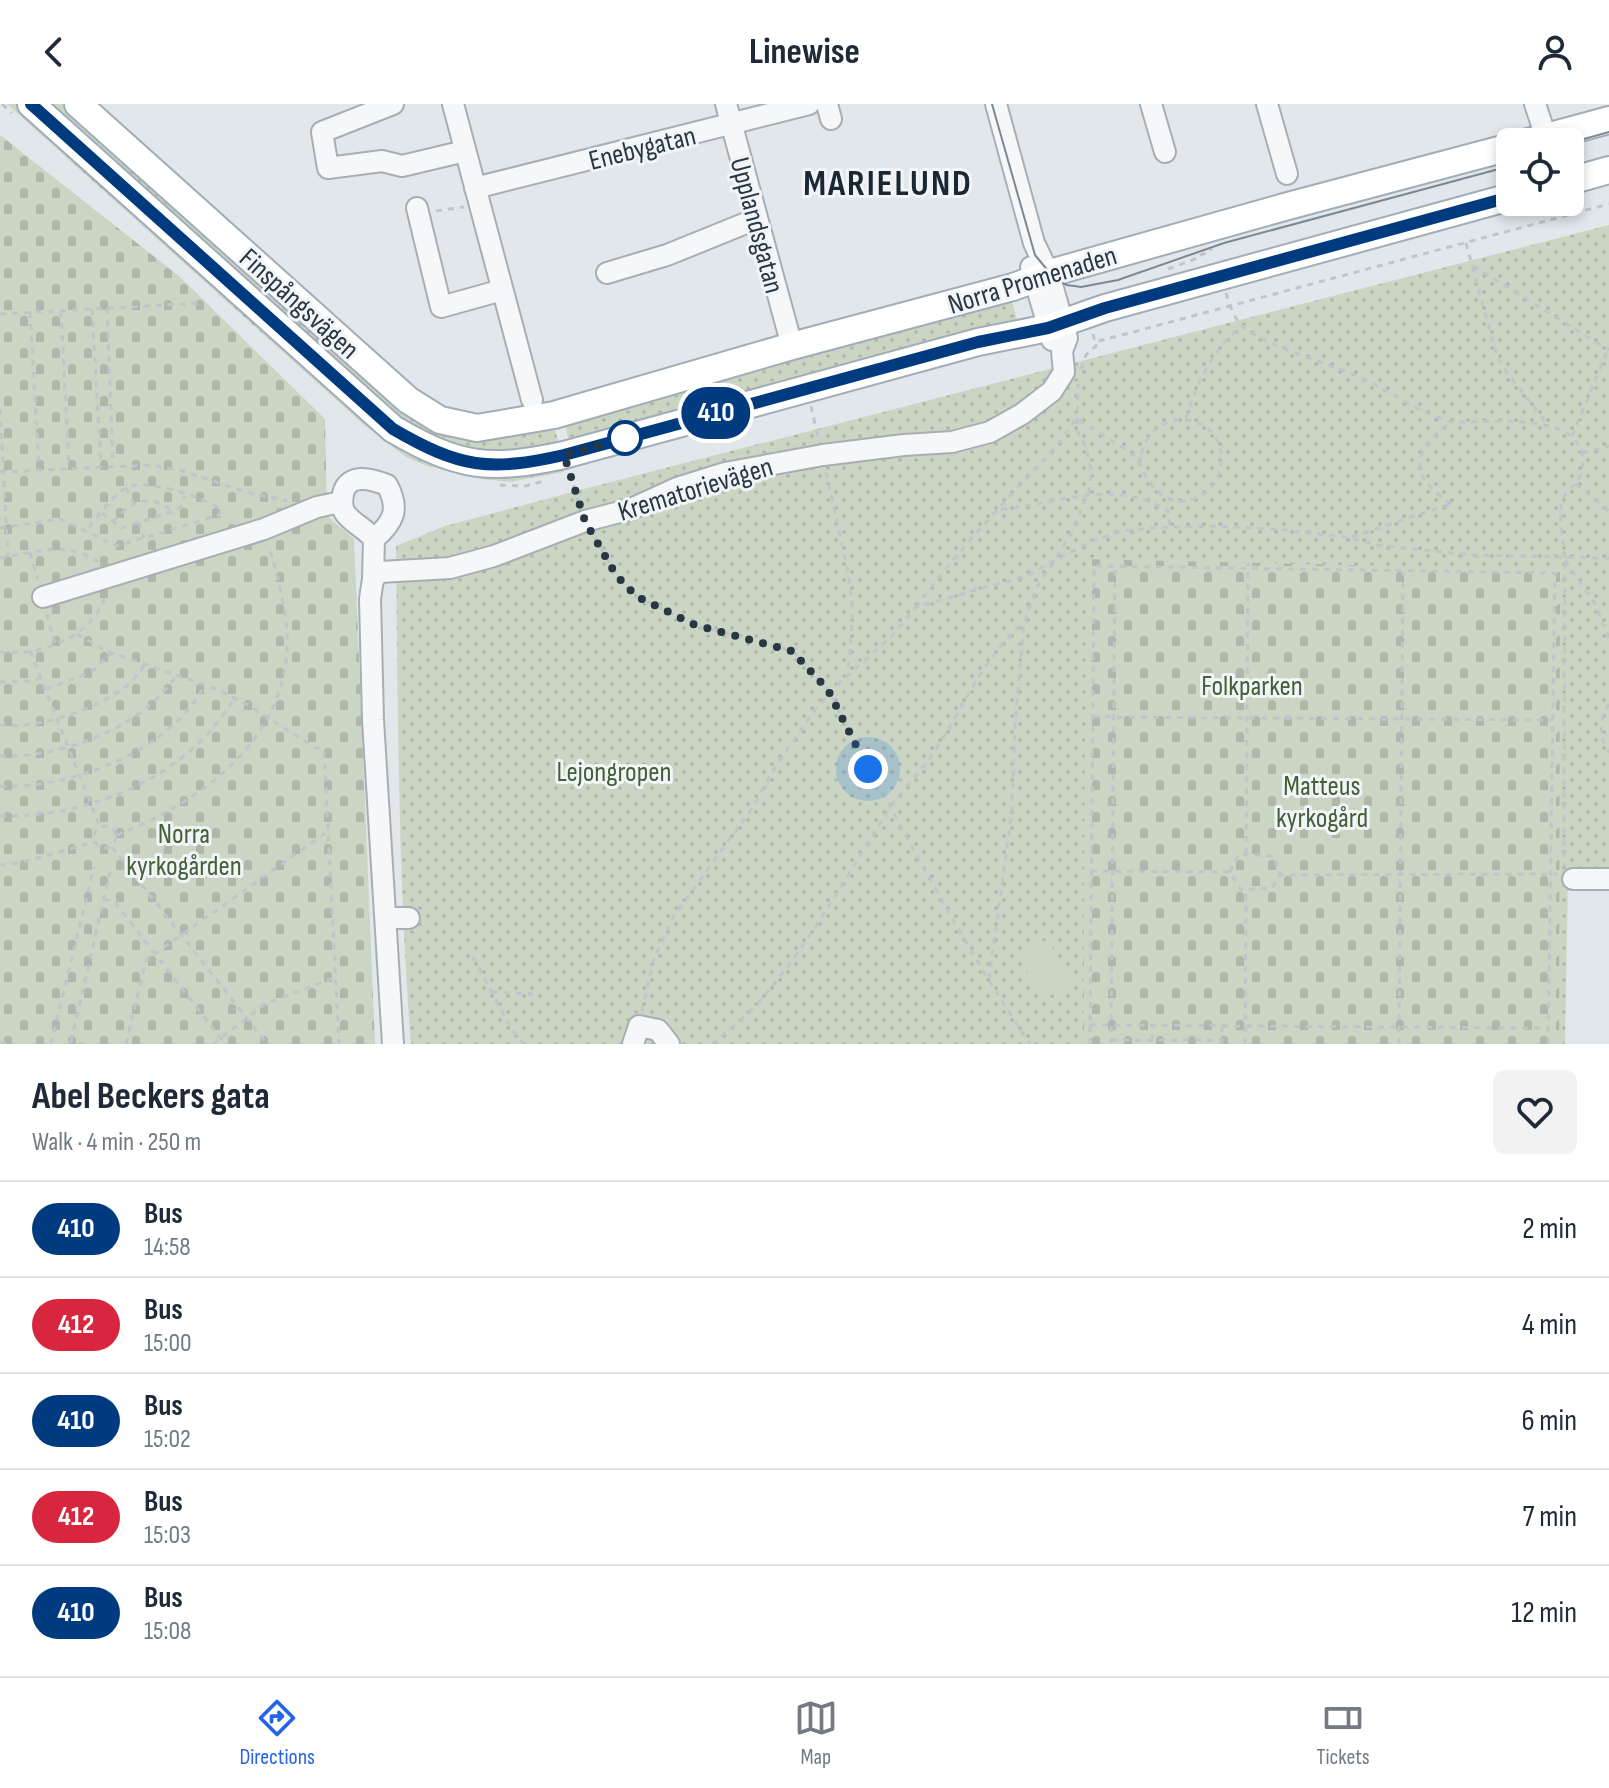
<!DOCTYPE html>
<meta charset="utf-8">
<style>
body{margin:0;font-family:"Sofia Sans Condensed",sans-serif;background:#f2f2f3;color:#1f2937;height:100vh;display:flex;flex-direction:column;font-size:30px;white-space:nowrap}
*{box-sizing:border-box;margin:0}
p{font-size:26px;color:#747a83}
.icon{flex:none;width:44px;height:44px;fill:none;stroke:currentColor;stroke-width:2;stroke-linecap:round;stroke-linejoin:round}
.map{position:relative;height:940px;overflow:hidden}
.side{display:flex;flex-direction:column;background:#fff;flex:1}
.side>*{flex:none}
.badge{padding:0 16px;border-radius:26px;font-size:28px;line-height:52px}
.tools{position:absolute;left:1496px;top:24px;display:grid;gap:16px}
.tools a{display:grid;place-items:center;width:88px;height:88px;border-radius:12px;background:#fff;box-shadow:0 4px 12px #0003;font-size:40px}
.you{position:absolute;width:40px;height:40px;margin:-20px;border:6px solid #fff;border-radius:50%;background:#1a73e8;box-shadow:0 0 0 12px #1a73e833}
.map>.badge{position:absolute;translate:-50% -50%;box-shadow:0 0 0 4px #fff}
.round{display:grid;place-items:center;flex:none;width:84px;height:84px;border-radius:12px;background:#f2f2f3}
.head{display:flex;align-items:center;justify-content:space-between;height:136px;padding:0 32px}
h1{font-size:38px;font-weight:700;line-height:60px}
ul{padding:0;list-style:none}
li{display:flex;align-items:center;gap:24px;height:96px;padding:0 32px;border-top:2px solid #e0e1e3}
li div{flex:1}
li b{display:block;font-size:30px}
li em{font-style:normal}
li .badge{min-width:88px;font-weight:700;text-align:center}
header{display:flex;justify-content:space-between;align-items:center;height:104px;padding:0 32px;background:#fff;font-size:36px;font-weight:700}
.menu{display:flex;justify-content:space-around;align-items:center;height:112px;border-top:2px solid #e0e1e3;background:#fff;font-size:22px;color:#747a83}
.menu a{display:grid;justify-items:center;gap:4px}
.menu .on{color:#2563eb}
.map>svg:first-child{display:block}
</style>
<header><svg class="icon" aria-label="back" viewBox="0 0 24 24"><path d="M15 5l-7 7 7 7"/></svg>Linewise<svg class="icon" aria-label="person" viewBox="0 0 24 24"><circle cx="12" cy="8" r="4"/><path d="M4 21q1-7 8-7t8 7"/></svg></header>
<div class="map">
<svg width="1609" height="940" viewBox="0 0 1609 940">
<defs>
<pattern id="grass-dots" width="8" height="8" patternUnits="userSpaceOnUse" patternTransform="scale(2)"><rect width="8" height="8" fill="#cad5c3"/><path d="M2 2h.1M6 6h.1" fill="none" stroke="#aeb7a9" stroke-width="1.8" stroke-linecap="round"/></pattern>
<pattern id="cemetery-stones" width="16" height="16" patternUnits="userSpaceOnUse" patternTransform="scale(2)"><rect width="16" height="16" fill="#cad5c3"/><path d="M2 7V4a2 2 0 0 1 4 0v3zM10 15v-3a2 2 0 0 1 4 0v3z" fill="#aeb7a9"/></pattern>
</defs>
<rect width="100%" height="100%" fill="#e2e7eb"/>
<!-- grass -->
<g fill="url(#grass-dots)">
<path d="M7,0H16L389,334L564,361V368L510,378L482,375L427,362L406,353L363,320Z"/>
<path d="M42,0H64L412,311L553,318L559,340L490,352L424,336Z"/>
<path d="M1609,121V769L1568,772L1565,940H411C398,775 398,608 396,442L445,422L580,386Z"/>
<path d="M1011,193L1017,216L569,338L564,315Z"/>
</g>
<!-- cemetery -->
<g fill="url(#cemetery-stones)">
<path d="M0,31L180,173L325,315L327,412L354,435L375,940H0Z"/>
<path d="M1086,455L1560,466L1559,940H1083Z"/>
</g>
<!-- garden -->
<path fill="#cad5c3" d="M1048,835L1073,881L1042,896L1017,850Z"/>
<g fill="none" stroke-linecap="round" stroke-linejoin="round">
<!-- minor casing -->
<g stroke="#a7afb5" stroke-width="24">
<g id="minor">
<path d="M393,0L322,28L328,64L382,57L402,62L465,47"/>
<path d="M453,0L532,296"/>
<path d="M726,0L792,242"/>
<path d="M827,0L831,15"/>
<path d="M1151,0L1165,48"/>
<path d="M1267,0L1287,70"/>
<path d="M1535,0L1546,33"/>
<path d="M475,84L809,0"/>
<path d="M417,104L441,203L502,186"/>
<path d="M1031,163L1052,236"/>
<path d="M607,169L667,151L756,115"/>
<path d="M373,475L374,435C394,418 400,405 387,381C372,375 348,368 343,390C342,396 341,403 345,409C352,419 366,425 374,435"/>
<path d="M43,493L264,425L317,403L341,398"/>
<path d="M1573,775H1609"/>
<path d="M387,814H409"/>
<path d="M393,940L373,616L370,495L373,475L380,468L450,464L494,452L585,417L631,405L677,384L725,369L823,351L904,341L952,338L990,328L1022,310L1052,287L1064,268L1062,247L1067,234L1049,170L1034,139L996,0"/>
<path d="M633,940L639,922L658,926L669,940"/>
</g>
</g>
<!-- major casing -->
<g stroke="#a1adb7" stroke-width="30">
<g id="major">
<path d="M31,0L393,325C460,364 489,367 564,351L978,238L1048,224L1105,204L1510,93"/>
<path d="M78,0L408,296L440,316L477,324L554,311L792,242L1013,183L1057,167L1288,102L1510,43"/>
<path d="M1528,38L1609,16"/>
<path d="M1570,77L1609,66"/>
</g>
</g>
<!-- path -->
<g stroke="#c0c5ca" stroke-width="3" stroke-dasharray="6 6" stroke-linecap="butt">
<path d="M2,0L12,9"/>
<path d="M436,107L464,103"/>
<path d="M1466,139L1496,249L1502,262L1547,320"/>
<path d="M1473,162L1609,246"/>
<path d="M1168,165L1198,154V152L1211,147V145"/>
<path d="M1226,189C1229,200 1234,214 1242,222C1265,242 1327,259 1357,272C1389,286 1418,309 1452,318C1488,319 1598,304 1581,369C1578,381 1569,384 1563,394C1557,405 1564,442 1565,456L1564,762"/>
<path d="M107,204L113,360"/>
<path d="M92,205L101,361"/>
<path d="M61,207L69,363"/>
<path d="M30,208L39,364"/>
<path d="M0,210L202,199"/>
<path d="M1093,230L1095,238L1137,227L1609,100"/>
<path d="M1081,265L1086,251L1096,242L1095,238"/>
<path d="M811,302L819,337"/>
<path d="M0,305L8,453"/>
<path d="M1186,314C1197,278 1212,246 1242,222"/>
<path d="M1572,332L1609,243"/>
<path d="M1582,349L1609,342"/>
<path d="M0,368L152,361L183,367L246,388L287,397"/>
<path d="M826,368L848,468L853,507L848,569"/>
<path d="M570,370L579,401"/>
<path d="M1576,380L1609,407"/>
<path d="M500,381L525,382L544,377"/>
<path d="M126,384L133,398"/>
<path d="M1451,400C1443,394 1433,387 1427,379C1407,355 1432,330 1452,318"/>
<path d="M1001,405C1059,400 1112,373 1168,407L1170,423"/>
<path d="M102,409L122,424L177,406L181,403L185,392"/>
<path d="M113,418C131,397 149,388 173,408"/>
<path d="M139,418L144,434"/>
<path d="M0,424L60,415L117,442L219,411L220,404C199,393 145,372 124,385C109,395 97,414 86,427"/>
<path d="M595,433L616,471L636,492L695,521L792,547L810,563L828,586C892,706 954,827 1030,940"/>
<path d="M1352,433L1451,400"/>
<path d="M30,449L38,476"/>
<path d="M0,454C35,448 67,436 98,458"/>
<path d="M1565,456L1595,500L1609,534"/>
<path d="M916,503C944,465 976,429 1008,394C1034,366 1056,347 1076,314C1094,327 1115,337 1133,351C1140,357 1141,365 1146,372C1158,394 1178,405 1202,391C1213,385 1219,375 1221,361C1228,306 1146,297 1140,358"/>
<path d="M47,510L55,540"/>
<path d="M77,530L106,547L214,584L248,601L314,643L324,646L339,940"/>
<path d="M30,547L100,723"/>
<path d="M0,548C41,552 91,534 105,493"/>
<path d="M0,578L30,577L41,574"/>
<path d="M46,585L91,568L112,549"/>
<path d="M1609,600C1599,618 1598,631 1609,649"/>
<path d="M1093,613L1553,616"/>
<path d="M0,621C36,626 101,604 129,580C135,575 140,567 145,560"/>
<path d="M0,652C61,654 143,624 176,571"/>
<path d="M0,682C70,685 173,647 205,580"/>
<path d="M0,712C89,714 189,673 234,594"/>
<circle cx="105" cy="733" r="11"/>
<path d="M117,731C203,697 290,634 287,532C286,502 277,471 269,442"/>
<path d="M112,743L267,940"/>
<path d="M1246,750L1248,459"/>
<path d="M0,761L19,759L95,738"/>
<path d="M1091,767L1230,768L1241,786L1272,784L1280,771L1557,770"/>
<path d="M1230,768L1239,750L1274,752L1280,771"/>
<path d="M104,795L114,797L225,940"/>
<path d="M473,853L512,926L524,940"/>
<path d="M989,875L1012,707L1015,621L1024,518L1037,483L1071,430L1090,384L1091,365L1086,343L1077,327L1078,280"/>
<path d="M492,888L533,890"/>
<path d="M642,907L654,854L674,812L753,703L774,665L814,607L836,582L891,533L916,503L1026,472L1090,438L1122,427L1150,424L1217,422L1274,425L1346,433L1379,441L1471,451L1609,454"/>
<path d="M1090,921L1548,924"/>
<path d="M1111,936H1222"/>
<path d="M1152,936L1153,921"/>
<path d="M71,937L111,764"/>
<path d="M0,938L8,940"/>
<path d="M51,940L94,763"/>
<path d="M68,940L71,937L83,940"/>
<path d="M126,940L146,856L327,728"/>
<path d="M213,940L265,900L336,873"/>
<path d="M712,940C727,927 744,914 758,899C810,840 846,772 888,707C900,688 917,672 930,654C964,605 977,561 1023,519"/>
<path d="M1090,940L1094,462L1555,469L1548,940"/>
<path d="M1111,940L1115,464"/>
<path d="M1222,940V921"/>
<path d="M1245,940L1246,786"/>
<path d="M1399,940L1403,468"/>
</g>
<!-- minor -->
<use href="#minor" stroke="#f5f7f9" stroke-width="20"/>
<!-- major -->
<use href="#major" stroke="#fff" stroke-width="26"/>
<!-- tram -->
<g stroke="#7b8995" stroke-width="2">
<path d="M992,0L1035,151L1054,174L1067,181L1081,183L1118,176L1224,139L1510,62"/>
<path d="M1570,39L1609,28"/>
</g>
</g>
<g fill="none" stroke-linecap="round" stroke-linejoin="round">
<!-- line casing -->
<g stroke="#fff" stroke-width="18">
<path id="line" d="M31,0L393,325C460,364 489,368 564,351L978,238L1048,224L1105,204L1510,93"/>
</g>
<!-- line -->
<use href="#line" stroke="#003b80" stroke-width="12"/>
<!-- walk -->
<path stroke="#293743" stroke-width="8" stroke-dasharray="0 14.4" d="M625,334L564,351L585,417L616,471L636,492L695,521L792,547L828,586L868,665"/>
</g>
<!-- markers -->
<circle fill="#fff" stroke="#003b80" stroke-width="4" cx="625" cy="334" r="16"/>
<g text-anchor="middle" stroke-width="6" stroke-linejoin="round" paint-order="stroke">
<!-- street labels -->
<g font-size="28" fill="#293743" stroke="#f1f5f8">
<text transform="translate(642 43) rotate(-14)" y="10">Enebygatan</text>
<text transform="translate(758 121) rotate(75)" y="10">Upplandsgatan</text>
<text transform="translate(1032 175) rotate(-17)" y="10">Norra Promenaden</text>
<text transform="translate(300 199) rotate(42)" y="10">Finspångsvägen</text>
<text transform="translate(695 384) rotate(-17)" y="10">Krematorievägen</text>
</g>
<!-- park labels -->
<g font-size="28" fill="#455f36" stroke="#f1f5f8">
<text x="1252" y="591">Folkparken</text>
<text x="614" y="677">Lejongropen</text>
<text x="1322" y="691">Matteus<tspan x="1322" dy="32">kyrkogård</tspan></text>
<text x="184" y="739">Norra<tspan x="184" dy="32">kyrkogården</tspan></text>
</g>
<!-- district labels -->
<g font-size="36" font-weight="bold" letter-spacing="2" fill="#1b2834" stroke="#f1f5f8">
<text x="888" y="91">MARIELUND</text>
</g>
</g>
</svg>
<div class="tools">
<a><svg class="icon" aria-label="locate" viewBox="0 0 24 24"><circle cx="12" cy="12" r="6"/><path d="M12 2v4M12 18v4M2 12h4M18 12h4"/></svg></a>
</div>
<div class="you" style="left:868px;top:665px"></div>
<b class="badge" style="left:716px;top:309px;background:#003b80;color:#fff">410</b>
</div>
<section class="side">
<div class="head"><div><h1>Abel Beckers gata</h1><p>Walk · 4 min · 250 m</p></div><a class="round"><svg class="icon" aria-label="heart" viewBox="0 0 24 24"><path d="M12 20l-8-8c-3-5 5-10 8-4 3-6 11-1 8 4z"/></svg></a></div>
<ul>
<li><span class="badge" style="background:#003b80;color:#fff">410</span><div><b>Bus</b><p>14:58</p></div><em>2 min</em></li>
<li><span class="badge" style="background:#d7263d;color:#fff">412</span><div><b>Bus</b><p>15:00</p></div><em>4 min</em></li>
<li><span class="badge" style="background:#003b80;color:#fff">410</span><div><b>Bus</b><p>15:02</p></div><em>6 min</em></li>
<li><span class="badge" style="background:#d7263d;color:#fff">412</span><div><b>Bus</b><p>15:03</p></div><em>7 min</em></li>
<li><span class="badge" style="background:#003b80;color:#fff">410</span><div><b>Bus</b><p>15:08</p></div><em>12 min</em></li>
</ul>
</section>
<nav class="menu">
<a class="on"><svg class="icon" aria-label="directions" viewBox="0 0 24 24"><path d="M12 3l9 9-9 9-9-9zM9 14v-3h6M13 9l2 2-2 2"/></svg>Directions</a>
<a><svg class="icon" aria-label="map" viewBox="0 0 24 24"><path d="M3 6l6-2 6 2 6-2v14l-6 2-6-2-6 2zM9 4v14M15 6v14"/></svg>Map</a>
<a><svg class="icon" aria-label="tickets" viewBox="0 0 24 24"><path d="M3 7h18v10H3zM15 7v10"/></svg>Tickets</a>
</nav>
